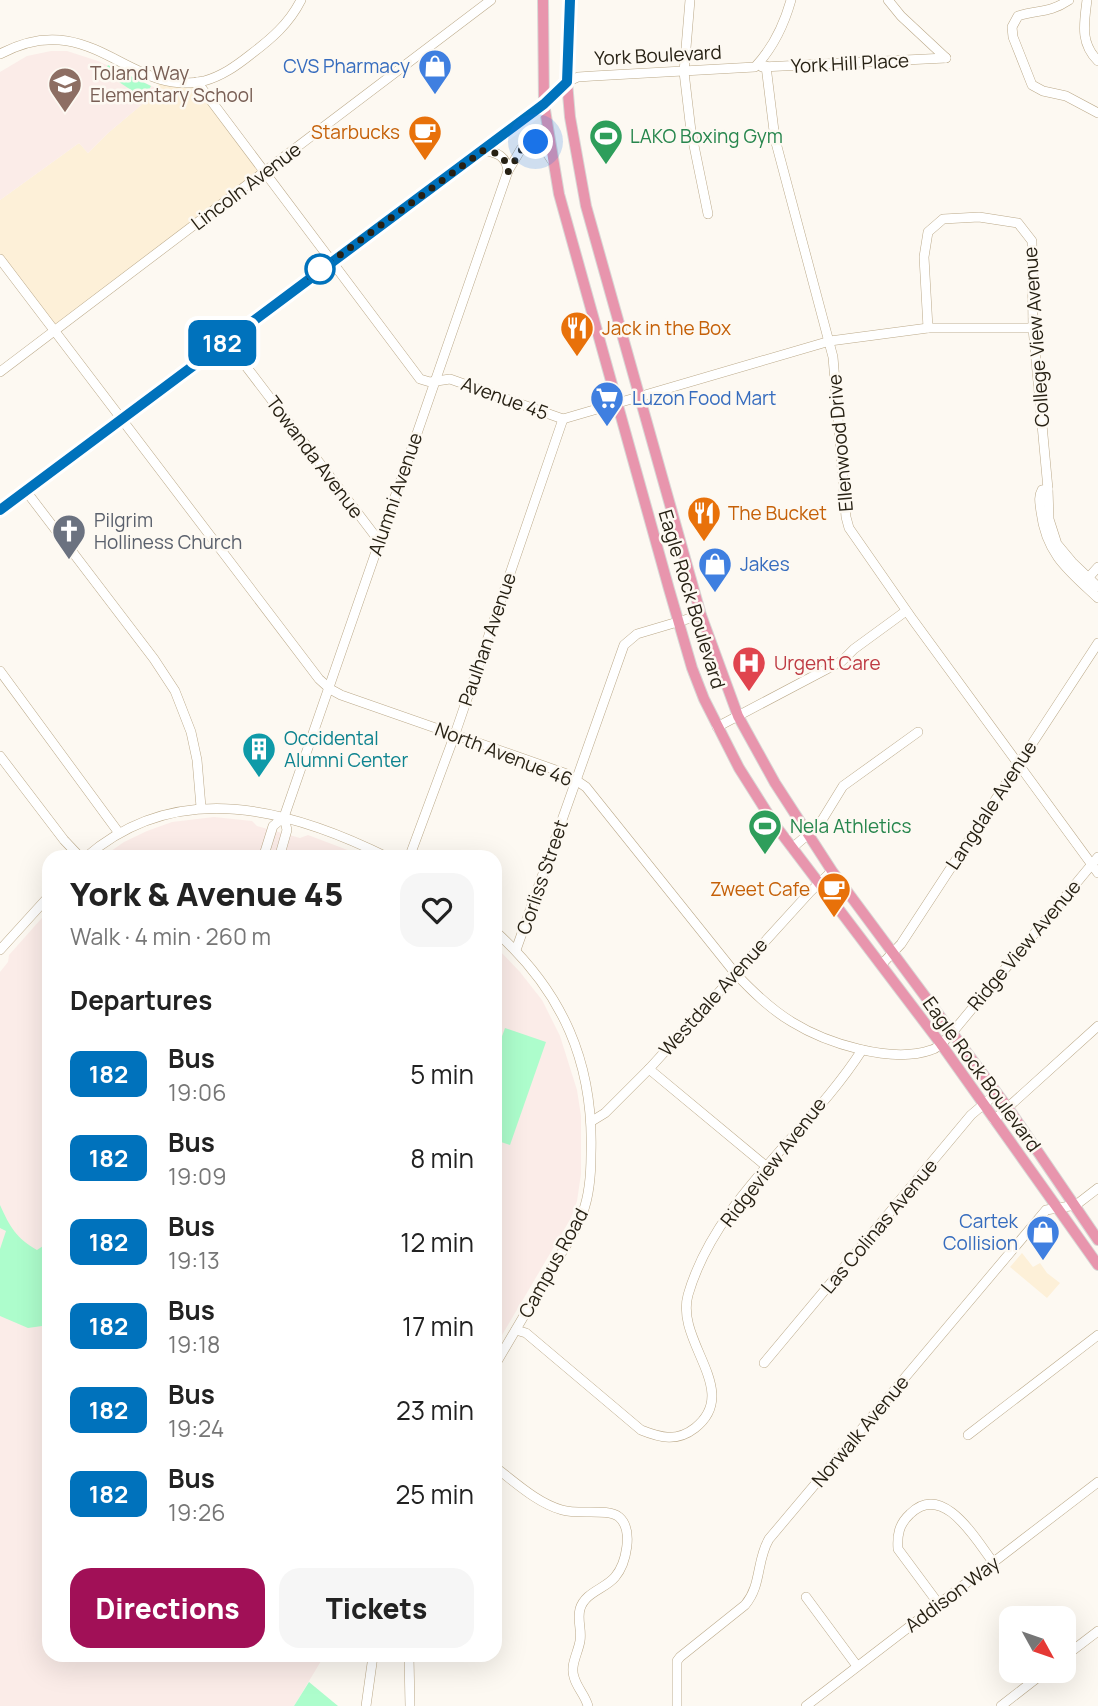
<!DOCTYPE html>
<meta charset="utf-8">
<style>
body{margin:0;font-family:Manrope,sans-serif;background:#f6f6f6;color:#222;height:100vh;display:flex;flex-direction:column;font-size:26px;white-space:nowrap}
*{box-sizing:border-box;margin:0}
p{font-size:23px;color:#767676}
.icon{flex:none;width:38px;height:38px;fill:none;stroke:currentColor;stroke-width:2;stroke-linecap:round;stroke-linejoin:round}
.map{position:relative;flex:1;overflow:hidden}
.sheet{position:absolute;left:42px;top:850px;width:460px;height:812px;display:flex;flex-direction:column;background:#fff;border-radius:21px;box-shadow:0 7px 28px #0002}
.sheet>*{flex:none}
.badge{padding:0 14px;border-radius:10px;font-size:24px;line-height:46px}
.needle{width:46px;rotate:130deg}
.controls{position:absolute;left:999px;top:1606px;display:grid;gap:14px}
.controls a{display:grid;place-items:center;width:77px;height:77px;border-radius:14px;background:#fff;box-shadow:0 7px 28px #0002;font-size:35px}
.you{position:absolute;width:35px;height:35px;margin:-18px;border:5px solid #fff;border-radius:50%;background:#1a73e8;box-shadow:0 0 0 10px #1a73e833}
.map>.badge{position:absolute;translate:-50% -50%;box-shadow:0 0 0 4px #fff}
h2{padding:0 28px;font-size:26px;line-height:63px}
.round{display:grid;place-items:center;flex:none;width:74px;height:74px;border-radius:21px;background:#f6f6f6}
.summary{display:flex;align-items:center;justify-content:space-between;height:119px;padding:0 28px}
h1{font-size:33px;font-weight:800;line-height:52px}
.primary-button{display:flex;gap:14px;margin-top:auto;padding:14px 28px}
.primary-button a{flex:1;height:80px;border-radius:21px;background:#a11057;color:#fff;font-size:28px;font-weight:800;line-height:80px;text-align:center}
.primary-button a+a{background:#f6f6f6;color:#222}
ul{padding:0;list-style:none}
li{display:flex;align-items:center;gap:21px;height:84px;padding:0 28px}
li div{flex:1}
li b{display:block;font-size:26px}
li em{font-style:normal}
li .badge{min-width:77px;font-weight:700;text-align:center}
.map>svg:first-child{display:block}
</style>
<div class="map">
<svg width="1098" height="1706" viewBox="0 0 1098 1706">
<rect width="100%" height="100%" fill="#fdf9f2"/>
<!-- built -->
<g fill="#fdf0d8">
<path d="M161,80L196,85L262,172L55,327L0,258V200L79,143L88,153L108,133L152,96Z"/>
<path d="M1022,1253L1033,1267L1040,1263L1047,1273L1060,1283L1047,1298L1010,1267Z"/>
</g>
<!-- education -->
<g fill="#fbece8">
<path d="M51,51H67L98,61L156,88L152,96L108,133L88,153L79,143L0,200V72L27,56Z"/>
<path d="M214,817L252,821L257,826L300,838L308,835L366,857L101,858L124,842L147,831L172,822Z"/>
<path d="M49,910V1656H324L294,1706H0V972L8,962L9,955Z"/>
<path d="M495,946L520,972L542,1000L560,1036L577,1090L581,1116V1174L577,1201L571,1218L495,1347Z"/>
</g>
<!-- green -->
<g fill="#adfdcc">
<path d="M108,65L151,86L149,90L137,98L131,90L104,72Z"/>
<path d="M505,1028L546,1042L510,1145L495,1140V1056Z"/>
<path d="M0,1205C10,1227 16,1238 37,1250L49,1242V1325L28,1328L0,1316V1249L6,1231L0,1228Z"/>
<path d="M309,1682L338,1706H294Z"/>
</g>
<g fill="none" stroke-linecap="round" stroke-linejoin="round">
<!-- minor casing -->
<g stroke="#bba989" stroke-width="10">
<g id="minor">
<path d="M690,0L684,72L691,131L708,214"/>
<path d="M888,0L901,16L946,58"/>
<path d="M1069,0C1048,14 1039,9 1018,16L1012,27L1013,37L1032,85L1043,91L1066,96L1098,113"/>
<path d="M1087,0C1084,24 1080,43 1098,61"/>
<path d="M0,54C91,5 129,98 204,81C222,76 236,66 250,55C271,39 289,24 301,0"/>
<path d="M766,66L775,139L833,357L846,517L849,528L913,620L1098,873"/>
<path d="M762,67L946,58"/>
<path d="M197,82L420,379L430,382L450,379L563,419L830,341L928,328H1033"/>
<path d="M567,82L578,77L593,76L755,67C773,48 784,25 791,0"/>
<path d="M484,150C498,153 506,156 508,171"/>
<path d="M0,259L319,679L330,689L341,695L567,774L586,787L735,973C752,991 770,1009 792,1022C826,1043 891,1064 931,1050C939,1048 945,1040 951,1034L1098,857"/>
<path d="M928,328L924,257L928,232L943,219L979,217L1018,223L1032,241L1033,328L1048,489L1049,519L1057,544L1072,562L1098,587"/>
<path d="M226,340L379,541"/>
<path d="M0,372L491,0"/>
<path d="M1048,489L1042,490C1038,497 1040,504 1041,512C1046,554 1069,571 1098,598"/>
<path d="M26,491L154,659L175,691L191,732L197,760L201,807"/>
<path d="M1089,577L1098,567"/>
<path d="M0,671L119,833"/>
<path d="M717,727L842,661L854,649L906,611"/>
<path d="M0,756L64,840L81,858"/>
<path d="M284,817L508,171L521,149L530,142L542,145L551,159"/>
<path d="M792,848L819,825L843,786L918,732"/>
<path d="M85,858C177,777 291,809 389,858"/>
<path d="M263,858L273,826L284,817L287,830L279,858"/>
<path d="M409,858L455,734L563,419"/>
<path d="M495,931C563,992 594,1063 591,1154C591,1173 590,1193 583,1212C576,1232 563,1250 552,1268C533,1300 514,1333 495,1365"/>
<path d="M0,950L49,896"/>
<path d="M516,950L624,645L637,634L701,615"/>
<path d="M882,964L901,944L1098,643"/>
<path d="M649,1069L767,1167"/>
<path d="M994,1120L1098,1026"/>
<path d="M592,1121L605,1113L649,1069L810,892L832,871"/>
<path d="M516,1330L526,1333L641,1430C661,1438 677,1442 695,1428C742,1391 675,1342 688,1295C716,1198 809,1133 862,1050"/>
<path d="M764,1363L971,1115L997,1093"/>
<path d="M968,1435L1098,1335"/>
<path d="M495,1467C515,1482 537,1503 562,1510C579,1515 608,1508 619,1517C634,1530 626,1564 615,1577C605,1589 585,1592 580,1609C577,1620 582,1630 580,1641C578,1653 570,1665 574,1677C577,1688 585,1695 588,1706"/>
<path d="M806,1597L857,1666"/>
<path d="M938,1603L898,1549C897,1535 899,1524 910,1514C943,1481 976,1540 993,1562"/>
<path d="M409,1656L410,1706"/>
<path d="M1064,1657L1098,1631"/>
<path d="M366,1706L373,1656"/>
<path d="M677,1706V1661L680,1657L745,1605C762,1585 756,1561 769,1539L1046,1210L1076,1205L1098,1188"/>
<path d="M806,1706L1098,1482"/>
<path d="M1001,1706L1046,1671"/>
</g>
</g>
<!-- major casing -->
<g stroke="#d8d7d5" stroke-width="12">
<g id="major">
<path d="M543,0L544,104L559,194L669,589L692,668L704,699L739,768L775,825L941,1044L1098,1265"/>
<path d="M570,0L567,82L570,117L586,206L701,615L738,716L775,783L832,871L1008,1108L1098,1240"/>
<path d="M0,510L484,150L544,104L567,82"/>
</g>
</g>
<!-- minor -->
<use href="#minor" stroke="#fff" stroke-width="9"/>
<!-- major -->
<use href="#major" stroke="#e895ad" stroke-width="10"/>
</g>
<g fill="none" stroke-linecap="round" stroke-linejoin="round">
<!-- line casing -->
<g stroke="#fff" stroke-width="16">
<path id="line" d="M0,510L544,104L567,82L570,0"/>
</g>
<!-- line -->
<use href="#line" stroke="#0072bc" stroke-width="10"/>
<!-- walk -->
<path stroke="#272114" stroke-width="7" stroke-dasharray="0 12.6" d="M320,269L310,277L484,150C498,153 506,156 508,172L525,144L536,142"/>
</g>
<!-- icons -->
<defs>
<g id="shop-pin" transform="scale(1.75)"><path d="M0 17L-7.5 6A9.5 9.5 0 1 1 7.5 6Z" fill="#3f7fe0" stroke="#fdf9f2"/><path d="M-5-2.5h2.3a2.7 3.5 0 0 1 5.4 0H5L5.5 6h-11ZM-1.5-2.5h3a1.5 2.3 0 0 0-3 0Z" fill="#fff"/></g>
<g id="school-pin" transform="scale(1.75)"><path d="M0 17L-7.5 6A9.5 9.5 0 1 1 7.5 6Z" fill="#8d6e63" stroke="#fdf9f2"/><path d="M0-5L7-2L0 1L-7-2ZM-4 1L0 2.5L4 1V4Q0 6-4 4Z" fill="#fff"/></g>
<g id="cafe-pin" transform="scale(1.75)"><path d="M0 17L-7.5 6A9.5 9.5 0 1 1 7.5 6Z" fill="#e8710a" stroke="#fdf9f2"/><path d="M-5.5-4.5H6V0H3Q3 3.5 0 3.5H-2.5Q-5.5 3.5-5.5 0ZM3-3.2v2h1.7v-2ZM-6 4.5H4V6H-6Z" fill="#fff"/></g>
<g id="stadium-pin" transform="scale(1.75)"><path d="M0 17L-7.5 6A9.5 9.5 0 1 1 7.5 6Z" fill="#2e9e5b" stroke="#fdf9f2"/><path d="M0-5a6.5 5 0 1 0 0 10a6.5 5 0 1 0 0-10ZM-3.5-1.8h7v3.6h-7Z" fill="#fff"/></g>
<g id="restaurant-pin" transform="scale(1.75)"><path d="M0 17L-7.5 6A9.5 9.5 0 1 1 7.5 6Z" fill="#e8710a" stroke="#fdf9f2"/><path d="M-5-6h1v4h1v-4h1v4h1v-4h1v5L-1.5 .5V6h-2V.5L-5-1ZM5-6V6H3V1.5H1.5Q1.5-4 5-6Z" fill="#fff"/></g>
<g id="supermarket-pin" transform="scale(1.75)"><path d="M0 17L-7.5 6A9.5 9.5 0 1 1 7.5 6Z" fill="#3f7fe0" stroke="#fdf9f2"/><path d="M-6-5.5h2.5l.6 2H6L4.5 2H-2.5L-4.4-4H-6ZM-1.5 3.2a1.3 1.3 0 1 0 .1 0ZM3 3.2a1.3 1.3 0 1 0 .1 0Z" fill="#fff"/></g>
<g id="church-pin" transform="scale(1.75)"><path d="M0 17L-7.5 6A9.5 9.5 0 1 1 7.5 6Z" fill="#6b7280" stroke="#fdf9f2"/><path d="M-1.2-6h2.4v3.5h3.3v2.4h-3.3V6h-2.4V-.1h-3.3v-2.4h3.3Z" fill="#fff"/></g>
<g id="hospital-pin" transform="scale(1.75)"><path d="M0 17L-7.5 6A9.5 9.5 0 1 1 7.5 6Z" fill="#e0444e" stroke="#fdf9f2"/><path d="M-5-5h3v3.5h4V-5h3V5h-3V1.5h-4V5h-3Z" fill="#fff"/></g>
<g id="building-pin" transform="scale(1.75)"><path d="M0 17L-7.5 6A9.5 9.5 0 1 1 7.5 6Z" fill="#0f9aa8" stroke="#fdf9f2"/><path d="M-4-6H4V6H1V3H-1V6H-4ZM-2.5-4.3h1.7v1.8h-1.7ZM.8-4.3h1.7v1.8H.8ZM-2.5-1h1.7V.8h-1.7ZM.8-1h1.7V.8H.8Z" fill="#fff"/></g>
</defs>
<g fill-rule="evenodd">
<use href="#shop-pin" x="435" y="66"/>
<use href="#school-pin" x="65" y="84"/>
<use href="#cafe-pin" x="425" y="132"/>
<use href="#stadium-pin" x="606" y="136"/>
<use href="#restaurant-pin" x="577" y="328"/>
<use href="#supermarket-pin" x="607" y="398"/>
<use href="#restaurant-pin" x="704" y="513"/>
<use href="#church-pin" x="69" y="531"/>
<use href="#shop-pin" x="715" y="564"/>
<use href="#hospital-pin" x="749" y="663"/>
<use href="#building-pin" x="259" y="749"/>
<use href="#stadium-pin" x="765" y="826"/>
<use href="#cafe-pin" x="834" y="889"/>
<use href="#shop-pin" x="1043" y="1232"/>
</g>
<!-- markers -->
<circle fill="#fff" stroke="#0072bc" stroke-width="3.5" cx="320" cy="269" r="14"/>
<g text-anchor="middle" stroke-width="5" stroke-linejoin="round" paint-order="stroke">
<!-- street labels -->
<g font-size="19" fill="#272114" stroke="#fdf9f2">
<text transform="translate(658 55) rotate(-3)" y="7">York Boulevard</text>
<text transform="translate(850 63) rotate(-3)" y="7">York Hill Place</text>
<text transform="translate(246 186) rotate(-37)" y="7">Lincoln Avenue</text>
<text transform="translate(1036 337) rotate(-94)" y="7">College View Avenue</text>
<text transform="translate(505 398) rotate(20)" y="7">Avenue 45</text>
<text transform="translate(840 443) rotate(-95)" y="7">Ellenwood Drive</text>
<text transform="translate(315 457) rotate(53)" y="7">Towanda Avenue</text>
<text transform="translate(395 494) rotate(-71)" y="7">Alumni Avenue</text>
<text transform="translate(692 599) rotate(73)" y="7">Eagle Rock Boulevard</text>
<text transform="translate(487 639) rotate(-71)" y="7">Paulhan Avenue</text>
<text transform="translate(504 754) rotate(21)" y="7">North Avenue 46</text>
<text transform="translate(991 805) rotate(-57)" y="7">Langdale Avenue</text>
<text transform="translate(542 877) rotate(-71)" y="7">Corliss Street</text>
<text transform="translate(1024 945) rotate(-50)" y="7">Ridge View Avenue</text>
<text transform="translate(713 997) rotate(-48)" y="7">Westdale Avenue</text>
<text transform="translate(982 1074) rotate(54)" y="7">Eagle Rock Boulevard</text>
<text transform="translate(773 1162) rotate(-52)" y="7">Ridgeview Avenue</text>
<text transform="translate(879 1226) rotate(-50)" y="7">Las Colinas Avenue</text>
<text transform="translate(553 1263) rotate(-61)" y="7">Campus Road</text>
<text transform="translate(860 1431) rotate(-50)" y="7">Norwalk Avenue</text>
<text transform="translate(952 1594) rotate(-37)" y="7">Addison Way</text>
</g>
<!-- shop labels -->
<g font-size="19" fill="#366cbe" stroke="#fdf9f2" text-anchor="end">
<text x="410" y="73">CVS Pharmacy</text>
<text x="632" y="405" text-anchor="start">Luzon Food Mart</text>
<text x="740" y="571" text-anchor="start">Jakes</text>
<text x="1018" y="1228">Cartek<tspan x="1018" dy="22">Collision</tspan></text>
</g>
<!-- education labels -->
<g font-size="19" fill="#785e54" stroke="#fdf9f2" text-anchor="start">
<text x="90" y="80">Toland Way<tspan x="90" dy="22">Elementary School</tspan></text>
</g>
<!-- food labels -->
<g font-size="19" fill="#c56008" stroke="#fdf9f2" text-anchor="end">
<text x="400" y="139">Starbucks</text>
<text x="602" y="335" text-anchor="start">Jack in the Box</text>
<text x="728" y="520" text-anchor="start">The Bucket</text>
<text x="810" y="896">Zweet Cafe</text>
</g>
<!-- leisure labels -->
<g font-size="19" fill="#27864d" stroke="#fdf9f2" text-anchor="start">
<text x="630" y="143">LAKO Boxing Gym</text>
<text x="790" y="833">Nela Athletics</text>
</g>
<!-- worship labels -->
<g font-size="19" fill="#5b616d" stroke="#fdf9f2" text-anchor="start">
<text x="94" y="527">Pilgrim<tspan x="94" dy="22">Holliness Church</tspan></text>
</g>
<!-- health labels -->
<g font-size="19" fill="#be3a42" stroke="#fdf9f2" text-anchor="start">
<text x="774" y="670">Urgent Care</text>
</g>
<!-- culture labels -->
<g font-size="19" fill="#0d838f" stroke="#fdf9f2" text-anchor="start">
<text x="284" y="745">Occidental<tspan x="284" dy="22">Alumni Center</tspan></text>
</g>
</g>
</svg>
<div class="controls">
<a><svg class="needle" viewBox="-14 -14 28 28"><path d="M0-13l5 13h-10z" fill="#e53935"/><path d="M0 13l5-13h-10z" fill="#767676"/></svg></a>
</div>
<div class="you" style="left:536px;top:142px"></div>
<b class="badge" style="left:222px;top:343px;background:#0072bc;color:#fff">182</b>
<section class="sheet">
<div class="summary"><div><h1>York &amp; Avenue 45</h1><p>Walk · 4 min · 260 m</p></div><a class="round"><svg class="icon" aria-label="heart" viewBox="0 0 24 24"><path d="M12 20l-8-8c-3-5 5-10 8-4 3-6 11-1 8 4z"/></svg></a></div>
<h2>Departures</h2>
<ul>
<li><span class="badge" style="background:#0072bc;color:#fff">182</span><div><b>Bus</b><p>19:06</p></div><em>5 min</em></li>
<li><span class="badge" style="background:#0072bc;color:#fff">182</span><div><b>Bus</b><p>19:09</p></div><em>8 min</em></li>
<li><span class="badge" style="background:#0072bc;color:#fff">182</span><div><b>Bus</b><p>19:13</p></div><em>12 min</em></li>
<li><span class="badge" style="background:#0072bc;color:#fff">182</span><div><b>Bus</b><p>19:18</p></div><em>17 min</em></li>
<li><span class="badge" style="background:#0072bc;color:#fff">182</span><div><b>Bus</b><p>19:24</p></div><em>23 min</em></li>
<li><span class="badge" style="background:#0072bc;color:#fff">182</span><div><b>Bus</b><p>19:26</p></div><em>25 min</em></li>
</ul>
<div class="primary-button"><a>Directions</a><a>Tickets</a></div>
</section>
</div>
